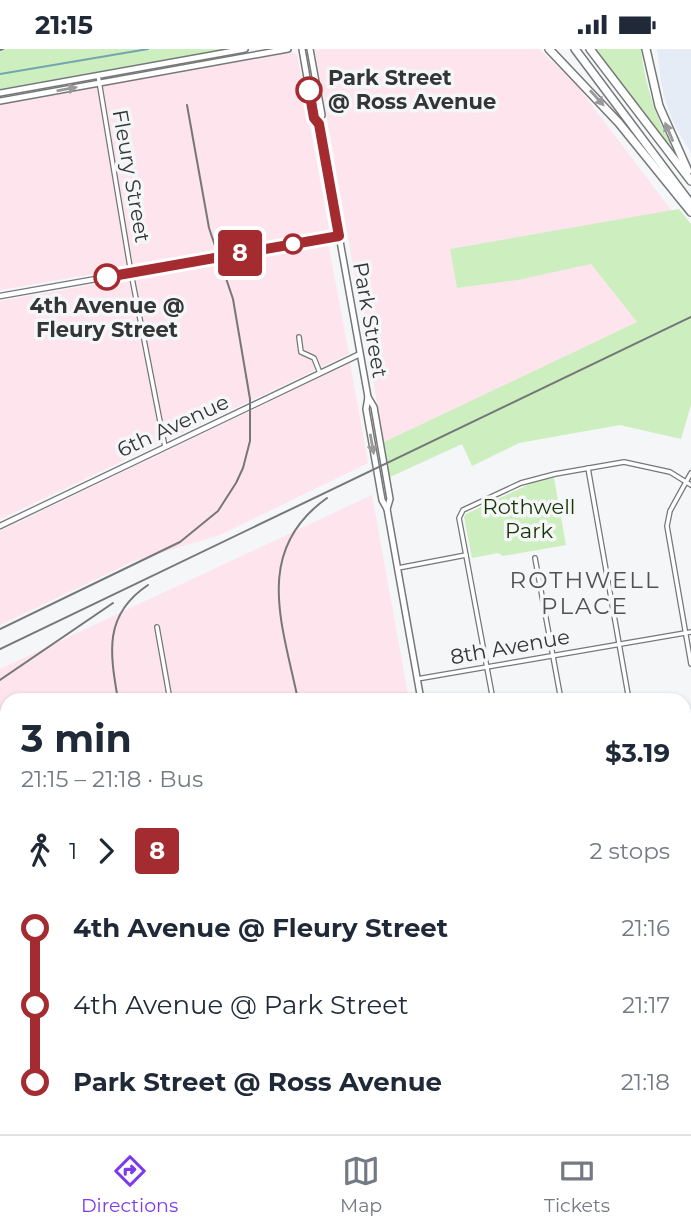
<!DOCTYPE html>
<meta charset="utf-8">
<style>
body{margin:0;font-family:Montserrat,sans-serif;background:#f2f2f3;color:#1f2937;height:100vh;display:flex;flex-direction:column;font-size:26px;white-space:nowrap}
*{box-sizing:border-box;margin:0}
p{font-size:23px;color:#747a83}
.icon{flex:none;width:38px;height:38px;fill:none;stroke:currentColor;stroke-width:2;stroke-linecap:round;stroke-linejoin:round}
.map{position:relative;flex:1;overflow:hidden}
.side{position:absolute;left:0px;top:644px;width:691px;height:441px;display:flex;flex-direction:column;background:#fff;border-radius:21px 21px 0 0;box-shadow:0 2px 5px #0004}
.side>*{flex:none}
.badge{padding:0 14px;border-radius:5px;font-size:24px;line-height:46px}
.map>.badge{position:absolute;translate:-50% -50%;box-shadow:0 0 0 4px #fff}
.legs{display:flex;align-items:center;gap:10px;height:77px;padding:0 21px;font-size:23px}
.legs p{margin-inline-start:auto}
.summary{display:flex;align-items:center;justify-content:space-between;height:119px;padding:0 21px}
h1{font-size:38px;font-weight:700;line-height:52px}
ul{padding:0 21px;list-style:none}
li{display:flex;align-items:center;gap:24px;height:77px;font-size:26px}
li i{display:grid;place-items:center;width:10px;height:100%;margin:0 9px;background:currentColor}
li i::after{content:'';width:18px;height:18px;margin:-9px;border:5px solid;border-radius:50%;background:#fff}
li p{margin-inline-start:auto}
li:first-child i{background:linear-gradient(#0000 50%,currentColor 0)}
li:last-child i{background:linear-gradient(currentColor 50%,#0000 0)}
.status{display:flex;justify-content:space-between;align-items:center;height:49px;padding:0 35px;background:#fff;direction:ltr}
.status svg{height:19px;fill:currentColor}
.menu{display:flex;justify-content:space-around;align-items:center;height:98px;border-top:2px solid #e0e1e3;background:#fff;font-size:19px;color:#747a83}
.menu a{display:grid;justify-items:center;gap:4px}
.menu .on{color:#7c3aed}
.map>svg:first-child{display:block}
</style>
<div class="status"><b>21:15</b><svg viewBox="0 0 49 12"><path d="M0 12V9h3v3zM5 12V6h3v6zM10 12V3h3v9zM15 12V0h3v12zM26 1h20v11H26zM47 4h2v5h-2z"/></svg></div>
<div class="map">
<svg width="691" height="1085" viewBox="0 0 691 1085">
<rect width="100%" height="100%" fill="#f4f6f8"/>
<!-- built -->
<path fill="#e5ecf5" d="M657,0H691V104L675,77L666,54L661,33Z"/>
<!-- industrial -->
<g fill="#fee4ec">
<path d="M322,0H539L575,34L672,162L450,200L457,239L518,231L591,215L637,273L384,393L315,1Z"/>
<path d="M292,3L297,6L329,180L326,185L0,241V55Z"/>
<path d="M328,194L349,305L0,470V252Z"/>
<path d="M350,314L368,414L220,486L134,512L0,576V482Z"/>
<path d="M372,446L409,651H7V816L0,818V620Z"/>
<path d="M7,830V928L0,889V831Z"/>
<path d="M0,960L7,999V1078H21L22,1085H0Z"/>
<path d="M33,1078H485L486,1085H35Z"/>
</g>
<!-- green -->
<g fill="#cdeebf">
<path d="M0,0H226L0,40Z"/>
<path d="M594,0H641C644,31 655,68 671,95L668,96Z"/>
<path d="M679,160L691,175V356L681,390L620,376L519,394L472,417L462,395L390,428L384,393L637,273L591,215L518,231L457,239L450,200Z"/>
<path d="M554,429L566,496L503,507L498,504L472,509L464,468L466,465L538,431Z"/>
<path d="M691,832V906L684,907V833Z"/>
</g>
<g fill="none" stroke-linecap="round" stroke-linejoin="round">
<!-- stream -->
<path stroke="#72a6ad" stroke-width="2" d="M0,25L148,0"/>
<!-- minor casing -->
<g stroke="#757779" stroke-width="6">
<g id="minor">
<path d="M98,26L131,224L165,398"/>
<path d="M299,288L301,303L314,309L320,324"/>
<path d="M588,419L629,651"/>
<path d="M691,424L670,462L667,477L691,615"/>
<path d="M535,509L561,651"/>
<path d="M398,519L466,506"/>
<path d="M157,578L170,651"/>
<path d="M417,630L691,583"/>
<path d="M493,651L459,469L463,461L521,434L555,425L624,413L670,423L691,436"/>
<path d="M684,829L691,828"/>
<path d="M0,934L7,973"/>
<path d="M684,945L691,943"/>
<path d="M684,961L691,1002"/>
<path d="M684,1059L691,1058"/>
<path d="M0,1066L7,1065"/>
<path d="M26,1078L27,1085"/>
<path d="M95,1078L96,1085"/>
<path d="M162,1078L163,1085"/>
<path d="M636,1078L638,1085"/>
<path d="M536,1085L576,1078"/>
</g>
</g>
<!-- tertiary casing -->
<g stroke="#757779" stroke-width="7">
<g id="tertiary">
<path d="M0,247L339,187"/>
<path d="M0,477L360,305"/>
<path d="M684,703L691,702"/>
<path d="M0,825L7,824"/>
</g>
</g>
<!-- secondary casing -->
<g stroke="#757779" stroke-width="8">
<g id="secondary">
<path d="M302,0L314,69L319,75L368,348L366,360L382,451L387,460"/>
<path d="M310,0L322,66L319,75"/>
<path d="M0,44L245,0"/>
<path d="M0,52L288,0"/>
<path d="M368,348L374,358L390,450L387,460L421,651"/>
<path d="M492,1078L493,1085"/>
<path d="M502,1078L503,1085"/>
</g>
</g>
<!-- motorway casing -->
<g stroke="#757779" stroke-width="10">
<g id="motorway">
<path d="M549,0L619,74L691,163"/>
<path d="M575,0L691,155"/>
<path d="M590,0L691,132"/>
<path d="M646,0L659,57L688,122"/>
</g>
</g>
<!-- minor -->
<use href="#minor" stroke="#fff" stroke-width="3.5"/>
<!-- tertiary -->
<use href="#tertiary" stroke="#fff" stroke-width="4.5"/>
<!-- secondary -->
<use href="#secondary" stroke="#fff" stroke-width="5"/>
<!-- motorway -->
<use href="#motorway" stroke="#fff" stroke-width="7"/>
<!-- rail -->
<g stroke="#767778" stroke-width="2">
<path d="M0,1L3,0"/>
<path d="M0,580L180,493L218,462L236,434L243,419L250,392V350L233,250L209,179L187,56"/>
<path d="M0,600L691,268"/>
<path d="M0,631L113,554"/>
<path d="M118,651C110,604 103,566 148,536"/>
<path d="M298,651C283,577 252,502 327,449"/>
</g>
</g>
<!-- one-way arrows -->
<defs><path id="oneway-solid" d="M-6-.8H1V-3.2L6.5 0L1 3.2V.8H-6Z" transform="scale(1.75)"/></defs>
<g fill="#9a9a9a">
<use href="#oneway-solid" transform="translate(67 40) rotate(-10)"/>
<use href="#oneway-solid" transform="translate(597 49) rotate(48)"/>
<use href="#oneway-solid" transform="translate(669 83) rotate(-113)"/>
<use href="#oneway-solid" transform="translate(372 395) rotate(80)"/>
</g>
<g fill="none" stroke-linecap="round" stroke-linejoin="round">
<!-- line-1 casing -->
<g stroke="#fff" stroke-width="16">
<path id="line-1" d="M107,228L339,187L319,75L314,69L309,41"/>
</g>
<!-- line-1 -->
<use href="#line-1" stroke="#a42c31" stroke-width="10"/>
</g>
<!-- markers -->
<g fill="#fff" stroke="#a42c31" stroke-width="3.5">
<circle cx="309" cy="41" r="12"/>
<circle cx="293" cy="195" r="9"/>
<circle cx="107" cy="228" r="12"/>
</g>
<g text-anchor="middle" stroke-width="7" stroke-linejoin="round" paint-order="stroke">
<!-- stop labels -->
<g font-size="21" font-weight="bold" fill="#343535" stroke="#f4f6f8" text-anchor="start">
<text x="328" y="36">Park Street<tspan x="328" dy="24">@ Ross Avenue</tspan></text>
<text x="107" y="264" text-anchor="middle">4th Avenue @<tspan x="107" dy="24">Fleury Street</tspan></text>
</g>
<!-- street labels -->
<g font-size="21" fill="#343535" stroke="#f4f6f8">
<text transform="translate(131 127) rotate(80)" y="7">Fleury Street</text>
<text transform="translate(370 271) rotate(80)" y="7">Park Street</text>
<text transform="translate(173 377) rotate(-25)" y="7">6th Avenue</text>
<text transform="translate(510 598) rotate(-10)" y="7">8th Avenue</text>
</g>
<!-- park labels -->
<g font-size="21" fill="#163503" stroke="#f4f6f8">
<text x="529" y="465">Rothwell<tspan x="529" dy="24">Park</tspan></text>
</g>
<!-- neighbourhood labels -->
<g font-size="23" letter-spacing="2" fill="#515254" stroke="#f4f6f8">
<text x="585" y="539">ROTHWELL<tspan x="585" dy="26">PLACE</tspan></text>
</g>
</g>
</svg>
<b class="badge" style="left:240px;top:204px;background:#a42c31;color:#fff">8</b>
<section class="side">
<div class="summary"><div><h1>3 min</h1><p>21:15 – 21:18 · Bus</p></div><b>$3.19</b></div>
<div class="legs"><svg class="icon" aria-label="walk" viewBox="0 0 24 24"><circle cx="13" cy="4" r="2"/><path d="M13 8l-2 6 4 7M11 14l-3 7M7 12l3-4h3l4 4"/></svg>1<svg class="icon" aria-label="forward" viewBox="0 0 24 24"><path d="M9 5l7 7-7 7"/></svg><b class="badge" style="background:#a42c31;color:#fff">8</b><p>2 stops</p></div>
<ul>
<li><i style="color:#a42c31"></i><b>4th Avenue @ Fleury Street</b><p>21:16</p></li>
<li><i style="color:#a42c31"></i><span>4th Avenue @ Park Street</span><p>21:17</p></li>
<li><i style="color:#a42c31"></i><b>Park Street @ Ross Avenue</b><p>21:18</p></li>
</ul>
</section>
</div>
<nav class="menu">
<a class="on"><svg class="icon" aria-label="directions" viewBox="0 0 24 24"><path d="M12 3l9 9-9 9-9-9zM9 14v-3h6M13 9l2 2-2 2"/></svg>Directions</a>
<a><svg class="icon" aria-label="map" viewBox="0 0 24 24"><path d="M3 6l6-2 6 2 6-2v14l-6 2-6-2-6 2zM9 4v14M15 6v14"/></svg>Map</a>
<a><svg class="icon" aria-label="tickets" viewBox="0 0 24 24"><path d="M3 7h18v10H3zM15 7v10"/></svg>Tickets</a>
</nav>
